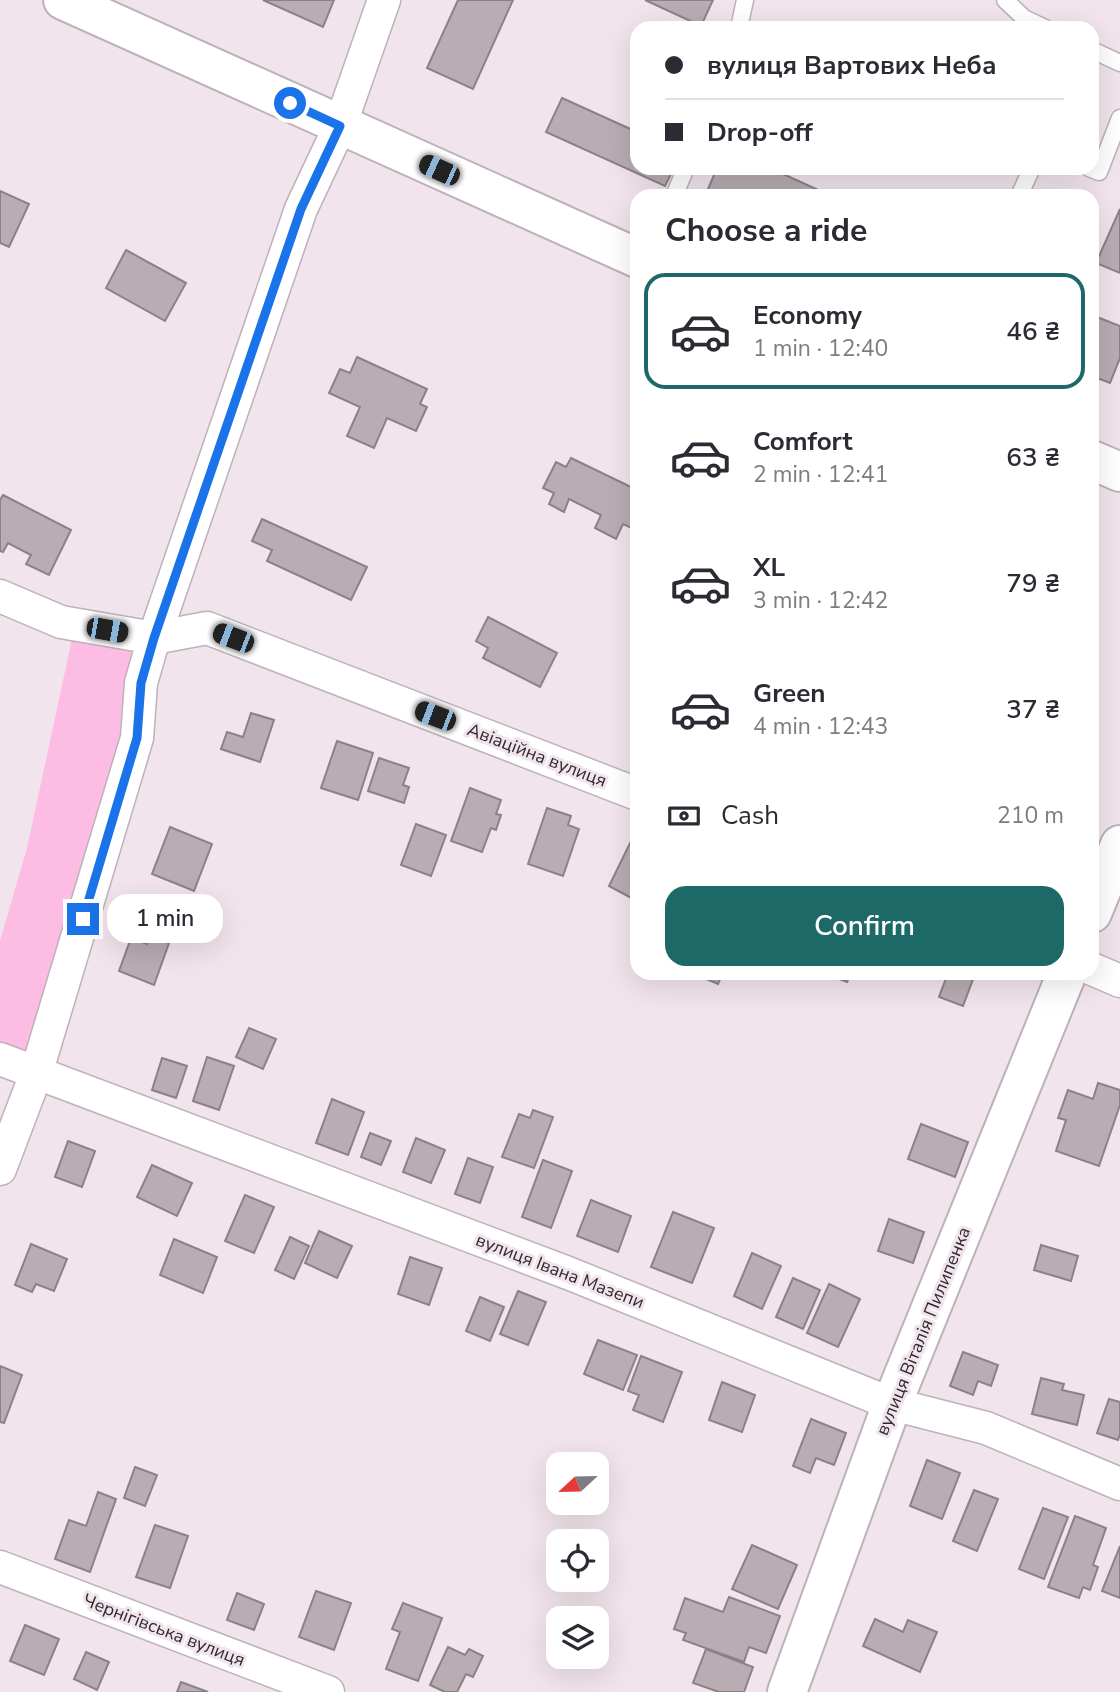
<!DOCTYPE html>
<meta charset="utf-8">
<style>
:root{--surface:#fff;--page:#f2f2f3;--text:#2b2b33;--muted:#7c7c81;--line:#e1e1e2;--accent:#1d6967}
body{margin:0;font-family:"Nunito Sans",sans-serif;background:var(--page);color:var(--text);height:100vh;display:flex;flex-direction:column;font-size:26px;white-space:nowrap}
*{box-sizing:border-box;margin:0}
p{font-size:23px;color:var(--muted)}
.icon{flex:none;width:38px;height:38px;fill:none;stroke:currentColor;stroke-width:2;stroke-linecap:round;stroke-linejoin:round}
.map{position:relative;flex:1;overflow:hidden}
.drawer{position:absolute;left:630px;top:189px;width:469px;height:791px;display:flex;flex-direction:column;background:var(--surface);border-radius:21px;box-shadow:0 7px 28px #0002}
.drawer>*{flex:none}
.top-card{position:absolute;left:630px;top:21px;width:469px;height:154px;border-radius:21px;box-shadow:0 7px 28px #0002;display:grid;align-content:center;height:154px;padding:0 35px;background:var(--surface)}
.needle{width:46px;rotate:248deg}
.buttons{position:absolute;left:546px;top:1452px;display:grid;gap:14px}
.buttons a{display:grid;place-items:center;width:63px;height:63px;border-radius:14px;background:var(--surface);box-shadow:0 7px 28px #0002;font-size:35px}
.end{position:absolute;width:32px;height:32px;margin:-16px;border:9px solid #1a73e8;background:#fff;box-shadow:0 0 0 4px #fff}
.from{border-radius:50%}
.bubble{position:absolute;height:49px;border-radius:21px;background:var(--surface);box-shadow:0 7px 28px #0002;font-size:23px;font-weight:600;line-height:49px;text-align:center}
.car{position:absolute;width:21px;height:42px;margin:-21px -10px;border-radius:9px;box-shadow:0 0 5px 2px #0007;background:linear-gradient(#222 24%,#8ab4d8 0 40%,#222 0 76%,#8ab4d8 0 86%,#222 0)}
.top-card b{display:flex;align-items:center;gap:24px;height:66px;font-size:26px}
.top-card b+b{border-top:2px solid var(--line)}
.top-card i{width:18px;height:18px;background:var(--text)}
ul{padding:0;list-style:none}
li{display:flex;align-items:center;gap:21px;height:116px;margin:0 14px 10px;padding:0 21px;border:4px solid transparent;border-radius:21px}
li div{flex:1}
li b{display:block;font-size:26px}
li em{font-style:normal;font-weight:600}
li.on{border-color:var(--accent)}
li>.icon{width:63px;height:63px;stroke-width:1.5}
h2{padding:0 35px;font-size:32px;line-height:84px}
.pay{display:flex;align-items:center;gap:18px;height:77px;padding:0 35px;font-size:26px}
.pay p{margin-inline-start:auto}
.action{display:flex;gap:14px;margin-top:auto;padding:14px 35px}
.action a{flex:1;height:80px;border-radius:21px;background:var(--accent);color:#fff;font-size:28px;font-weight:600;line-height:80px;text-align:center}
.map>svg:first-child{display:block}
.green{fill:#fcbce3}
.building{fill:#b9acb3;stroke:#8d8188;stroke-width:2}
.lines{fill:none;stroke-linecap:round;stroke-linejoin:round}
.service-casing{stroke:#beb1b9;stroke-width:19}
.minor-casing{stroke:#beb1b9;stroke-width:35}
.tertiary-casing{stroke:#beb1b9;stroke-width:42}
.service{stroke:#fff;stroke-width:16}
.minor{stroke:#fff;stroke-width:32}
.tertiary{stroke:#fff;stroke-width:38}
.route{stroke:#1a73e8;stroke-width:9}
.labels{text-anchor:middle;stroke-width:6;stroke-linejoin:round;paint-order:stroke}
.street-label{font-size:18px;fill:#2f2a2d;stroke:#f2e4ec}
</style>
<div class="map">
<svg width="1120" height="1692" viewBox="0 0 1120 1692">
<rect width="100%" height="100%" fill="#f2e4ec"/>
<path class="green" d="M72,639L105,647L139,643L127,737L30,1063L0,1050V941L27,848Z"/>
<g class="building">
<path d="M263,0H334L323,27Z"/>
<path d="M458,0H513L473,89L427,68Z"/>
<path d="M645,0H713L701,26Z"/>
<path d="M562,98L637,132V168H674L665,186L546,132Z"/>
<path d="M717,168H770L825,193L824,196H705Z"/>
<path d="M0,191L29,204L9,247L0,243Z"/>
<path d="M1120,209V273L1096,263Z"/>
<path d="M126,250L186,283L165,321L106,288Z"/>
<path d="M1092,315L1120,326V358L1110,383L1092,376Z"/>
<path d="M357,357L427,389L420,404L427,407L416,431L387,418L374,448L347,436L360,407L329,393L340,369L350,373Z"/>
<path d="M571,458L637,490V523L634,529L623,524L616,539L595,528L601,515L569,499L564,512L549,504L554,493L543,488L556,462L566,467Z"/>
<path d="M3,495L71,530L49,575L26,564L31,555L8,543L3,552L0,551V500Z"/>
<path d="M262,519L367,567L351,600L267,561L272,550L252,541Z"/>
<path d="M488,617L557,653L540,687L483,658L488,648L476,641Z"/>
<path d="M251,713L274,720L260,762L221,749L227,732L243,737Z"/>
<path d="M337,741L373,753L358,800L321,788Z"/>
<path d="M379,758L409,768L403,785L409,787L404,803L368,791Z"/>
<path d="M470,788L501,800L496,814L501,815L496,830L491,828L482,852L451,841Z"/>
<path d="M547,808L571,816L568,825L579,829L563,876L528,864Z"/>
<path d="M416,824L446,835L431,876L401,865Z"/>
<path d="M170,827L212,844L194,891L152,874Z"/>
<path d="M633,837L637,839V901L609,886Z"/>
<path d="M149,936L169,943L154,985L119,971L131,938L147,944Z"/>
<path d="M692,973H723L718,984Z"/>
<path d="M824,973H851L847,982Z"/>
<path d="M948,973L975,974L963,1006L939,997Z"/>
<path d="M249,1028L276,1039L263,1069L236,1057Z"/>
<path d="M207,1057L234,1066L219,1110L193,1101Z"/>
<path d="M162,1058L187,1066L176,1098L152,1090Z"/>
<path d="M1098,1083L1120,1090V1105L1099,1166L1056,1151L1066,1120L1058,1118L1068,1090L1093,1099Z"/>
<path d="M332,1099L364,1112L348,1155L316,1143Z"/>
<path d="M533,1110L553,1117L534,1168L502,1157L519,1114L530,1118Z"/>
<path d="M921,1124L968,1142L955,1177L908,1159Z"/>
<path d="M370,1133L391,1141L381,1165L361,1157Z"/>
<path d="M416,1138L445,1150L431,1183L403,1172Z"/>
<path d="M68,1141L95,1151L82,1187L55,1177Z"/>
<path d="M468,1158L493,1167L480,1203L455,1194Z"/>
<path d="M543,1160L572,1171L551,1228L522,1217Z"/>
<path d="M152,1165L192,1183L177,1216L137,1197Z"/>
<path d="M245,1195L274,1207L254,1253L225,1241Z"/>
<path d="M591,1200L631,1216L618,1252L577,1236Z"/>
<path d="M673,1212L714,1228L692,1283L651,1267Z"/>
<path d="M889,1219L924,1232L913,1263L878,1251Z"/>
<path d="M319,1231L352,1246L337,1278L305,1263Z"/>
<path d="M290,1237L309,1246L294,1279L275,1270Z"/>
<path d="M174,1239L217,1257L203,1293L160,1275Z"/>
<path d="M31,1244L67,1259L54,1291L36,1284L32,1292L15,1285Z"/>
<path d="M1041,1245L1078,1256L1071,1281L1034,1270Z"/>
<path d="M752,1253L781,1266L762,1309L734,1296Z"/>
<path d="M410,1257L442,1268L429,1305L398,1294Z"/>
<path d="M793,1278L820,1290L803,1329L776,1317Z"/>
<path d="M829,1284L860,1299L838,1347L807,1333Z"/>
<path d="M518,1291L546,1302L528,1345L500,1334Z"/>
<path d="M480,1297L504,1307L490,1341L466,1331Z"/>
<path d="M598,1340L637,1355L623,1390L584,1374Z"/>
<path d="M963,1352L998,1365L991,1386L978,1381L973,1395L950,1386Z"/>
<path d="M641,1356L682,1372L663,1422L633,1410L639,1395L628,1391Z"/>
<path d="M0,1366L22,1375L4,1423L0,1422Z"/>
<path d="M1041,1378L1064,1384L1062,1390L1084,1395L1077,1425L1032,1414Z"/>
<path d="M722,1382L755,1395L742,1432L709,1420Z"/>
<path d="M1109,1399L1120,1402V1434L1118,1440L1097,1433Z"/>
<path d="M811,1419L846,1433L834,1465L816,1458L810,1473L793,1466Z"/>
<path d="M927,1460L960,1473L942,1519L910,1506Z"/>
<path d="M135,1467L157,1475L145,1506L124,1498Z"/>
<path d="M974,1490L998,1499L977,1551L953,1541Z"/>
<path d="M98,1492L116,1499L90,1572L55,1559L69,1520L86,1526Z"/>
<path d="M1043,1508L1068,1517L1044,1579L1019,1569Z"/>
<path d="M1075,1516L1106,1528L1093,1565L1098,1567L1090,1590L1083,1587L1079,1598L1048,1587Z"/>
<path d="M155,1525L188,1536L170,1588L136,1577Z"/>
<path d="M752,1545L797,1565L778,1609L732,1589Z"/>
<path d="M1120,1546V1598L1102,1591Z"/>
<path d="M316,1591L351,1603L334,1650L299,1637Z"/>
<path d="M237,1593L264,1604L254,1630L227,1620Z"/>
<path d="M729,1597L780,1616L766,1653L749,1647L744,1662L683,1640L686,1633L674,1629L685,1598L723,1612Z"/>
<path d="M403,1603L442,1618L418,1681L386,1669L400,1632L392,1629Z"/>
<path d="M875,1619L903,1632L908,1620L937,1632L920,1672L863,1646Z"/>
<path d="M25,1625L59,1639L44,1675L10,1661Z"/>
<path d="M448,1647L465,1655L469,1649L483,1656L473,1677L466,1674L457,1692H445L430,1685Z"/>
<path d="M706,1649L753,1667L744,1692H719L693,1683Z"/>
<path d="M86,1652L109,1662L97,1690L74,1679Z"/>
<path d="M181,1682L208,1692H177Z"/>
</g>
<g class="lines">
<defs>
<g id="service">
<path d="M1005,0L1024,18L1045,28"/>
<path d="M739,28L745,0"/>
<path d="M1092,50L1120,63"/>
<path d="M1089,168L1099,172L1120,118"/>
<path d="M674,196L686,168"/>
<path d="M1019,196L1032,168"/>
</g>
<g id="minor">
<path d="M0,596L61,622L154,638L207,628L637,794"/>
<path d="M1092,969L1120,981"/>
<path d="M0,1059L568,1273L892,1404L986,1428L1120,1484"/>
<path d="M0,1169L36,1074L137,738L141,683L154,638L301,209L340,126L384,0"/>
<path d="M0,1567L328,1692"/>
</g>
<g id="tertiary">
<path d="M63,0L637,258"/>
<path d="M1092,460L1120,472"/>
<path d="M1092,913L1120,845"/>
<path d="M787,1692L892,1404L1067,973"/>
</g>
</defs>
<use href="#service" class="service-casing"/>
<use href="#minor" class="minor-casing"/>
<use href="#tertiary" class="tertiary-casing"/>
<use href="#service" class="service"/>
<use href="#minor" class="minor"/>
<use href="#tertiary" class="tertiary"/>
</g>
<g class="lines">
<path class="route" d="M83,919L137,738L141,683L154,638L301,209L340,126L290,103"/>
</g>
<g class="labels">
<g class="street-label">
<text transform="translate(537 755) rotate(21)" y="6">Авіаційна вулиця</text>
<text transform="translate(560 1271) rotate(21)" y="6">вулиця Івана Мазепи</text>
<text transform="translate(923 1331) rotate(-68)" y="6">вулиця Віталія Пилипенка</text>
<text transform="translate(164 1630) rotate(21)" y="6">Чернігівська вулиця</text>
</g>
</g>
</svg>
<div class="buttons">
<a><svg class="needle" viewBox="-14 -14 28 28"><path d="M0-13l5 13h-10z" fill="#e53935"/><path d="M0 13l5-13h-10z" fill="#7c7c81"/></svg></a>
<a><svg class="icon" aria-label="locate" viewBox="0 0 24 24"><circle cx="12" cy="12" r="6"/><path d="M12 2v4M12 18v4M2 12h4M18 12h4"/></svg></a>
<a><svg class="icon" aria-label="layers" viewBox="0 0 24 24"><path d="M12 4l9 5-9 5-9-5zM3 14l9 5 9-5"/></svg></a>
</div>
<i class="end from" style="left:290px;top:103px"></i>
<i class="end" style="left:83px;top:919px"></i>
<div class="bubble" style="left:107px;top:894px;width:116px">1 min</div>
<i class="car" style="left:439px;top:170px;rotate:294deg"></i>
<i class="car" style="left:107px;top:630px;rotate:100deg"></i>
<i class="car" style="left:233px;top:638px;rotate:291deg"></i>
<i class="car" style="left:435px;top:716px;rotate:291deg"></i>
<div class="top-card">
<b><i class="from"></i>вулиця Вартових Неба</b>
<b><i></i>Drop-off</b>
</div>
<section class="drawer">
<h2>Choose a ride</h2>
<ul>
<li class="on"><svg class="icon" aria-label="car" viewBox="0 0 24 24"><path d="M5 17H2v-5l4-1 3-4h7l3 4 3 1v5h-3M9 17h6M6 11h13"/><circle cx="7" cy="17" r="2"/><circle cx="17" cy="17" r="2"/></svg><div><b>Economy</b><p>1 min · 12:40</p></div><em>46 ₴</em></li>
<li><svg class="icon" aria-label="car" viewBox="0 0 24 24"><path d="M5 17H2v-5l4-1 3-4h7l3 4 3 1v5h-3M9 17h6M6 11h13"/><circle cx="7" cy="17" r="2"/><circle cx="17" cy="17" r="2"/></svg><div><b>Comfort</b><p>2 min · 12:41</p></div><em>63 ₴</em></li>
<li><svg class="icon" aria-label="car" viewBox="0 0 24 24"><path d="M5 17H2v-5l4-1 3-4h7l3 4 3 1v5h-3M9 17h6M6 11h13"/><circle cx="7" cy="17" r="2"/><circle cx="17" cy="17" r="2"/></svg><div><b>XL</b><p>3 min · 12:42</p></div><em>79 ₴</em></li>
<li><svg class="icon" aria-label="car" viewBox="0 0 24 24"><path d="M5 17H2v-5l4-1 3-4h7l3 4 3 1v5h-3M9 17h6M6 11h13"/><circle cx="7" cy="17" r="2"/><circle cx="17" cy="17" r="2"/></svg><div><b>Green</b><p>4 min · 12:43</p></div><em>37 ₴</em></li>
</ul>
<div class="pay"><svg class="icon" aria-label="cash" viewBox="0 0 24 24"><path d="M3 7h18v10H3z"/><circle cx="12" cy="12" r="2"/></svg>Cash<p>210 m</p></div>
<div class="action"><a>Confirm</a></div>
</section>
</div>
